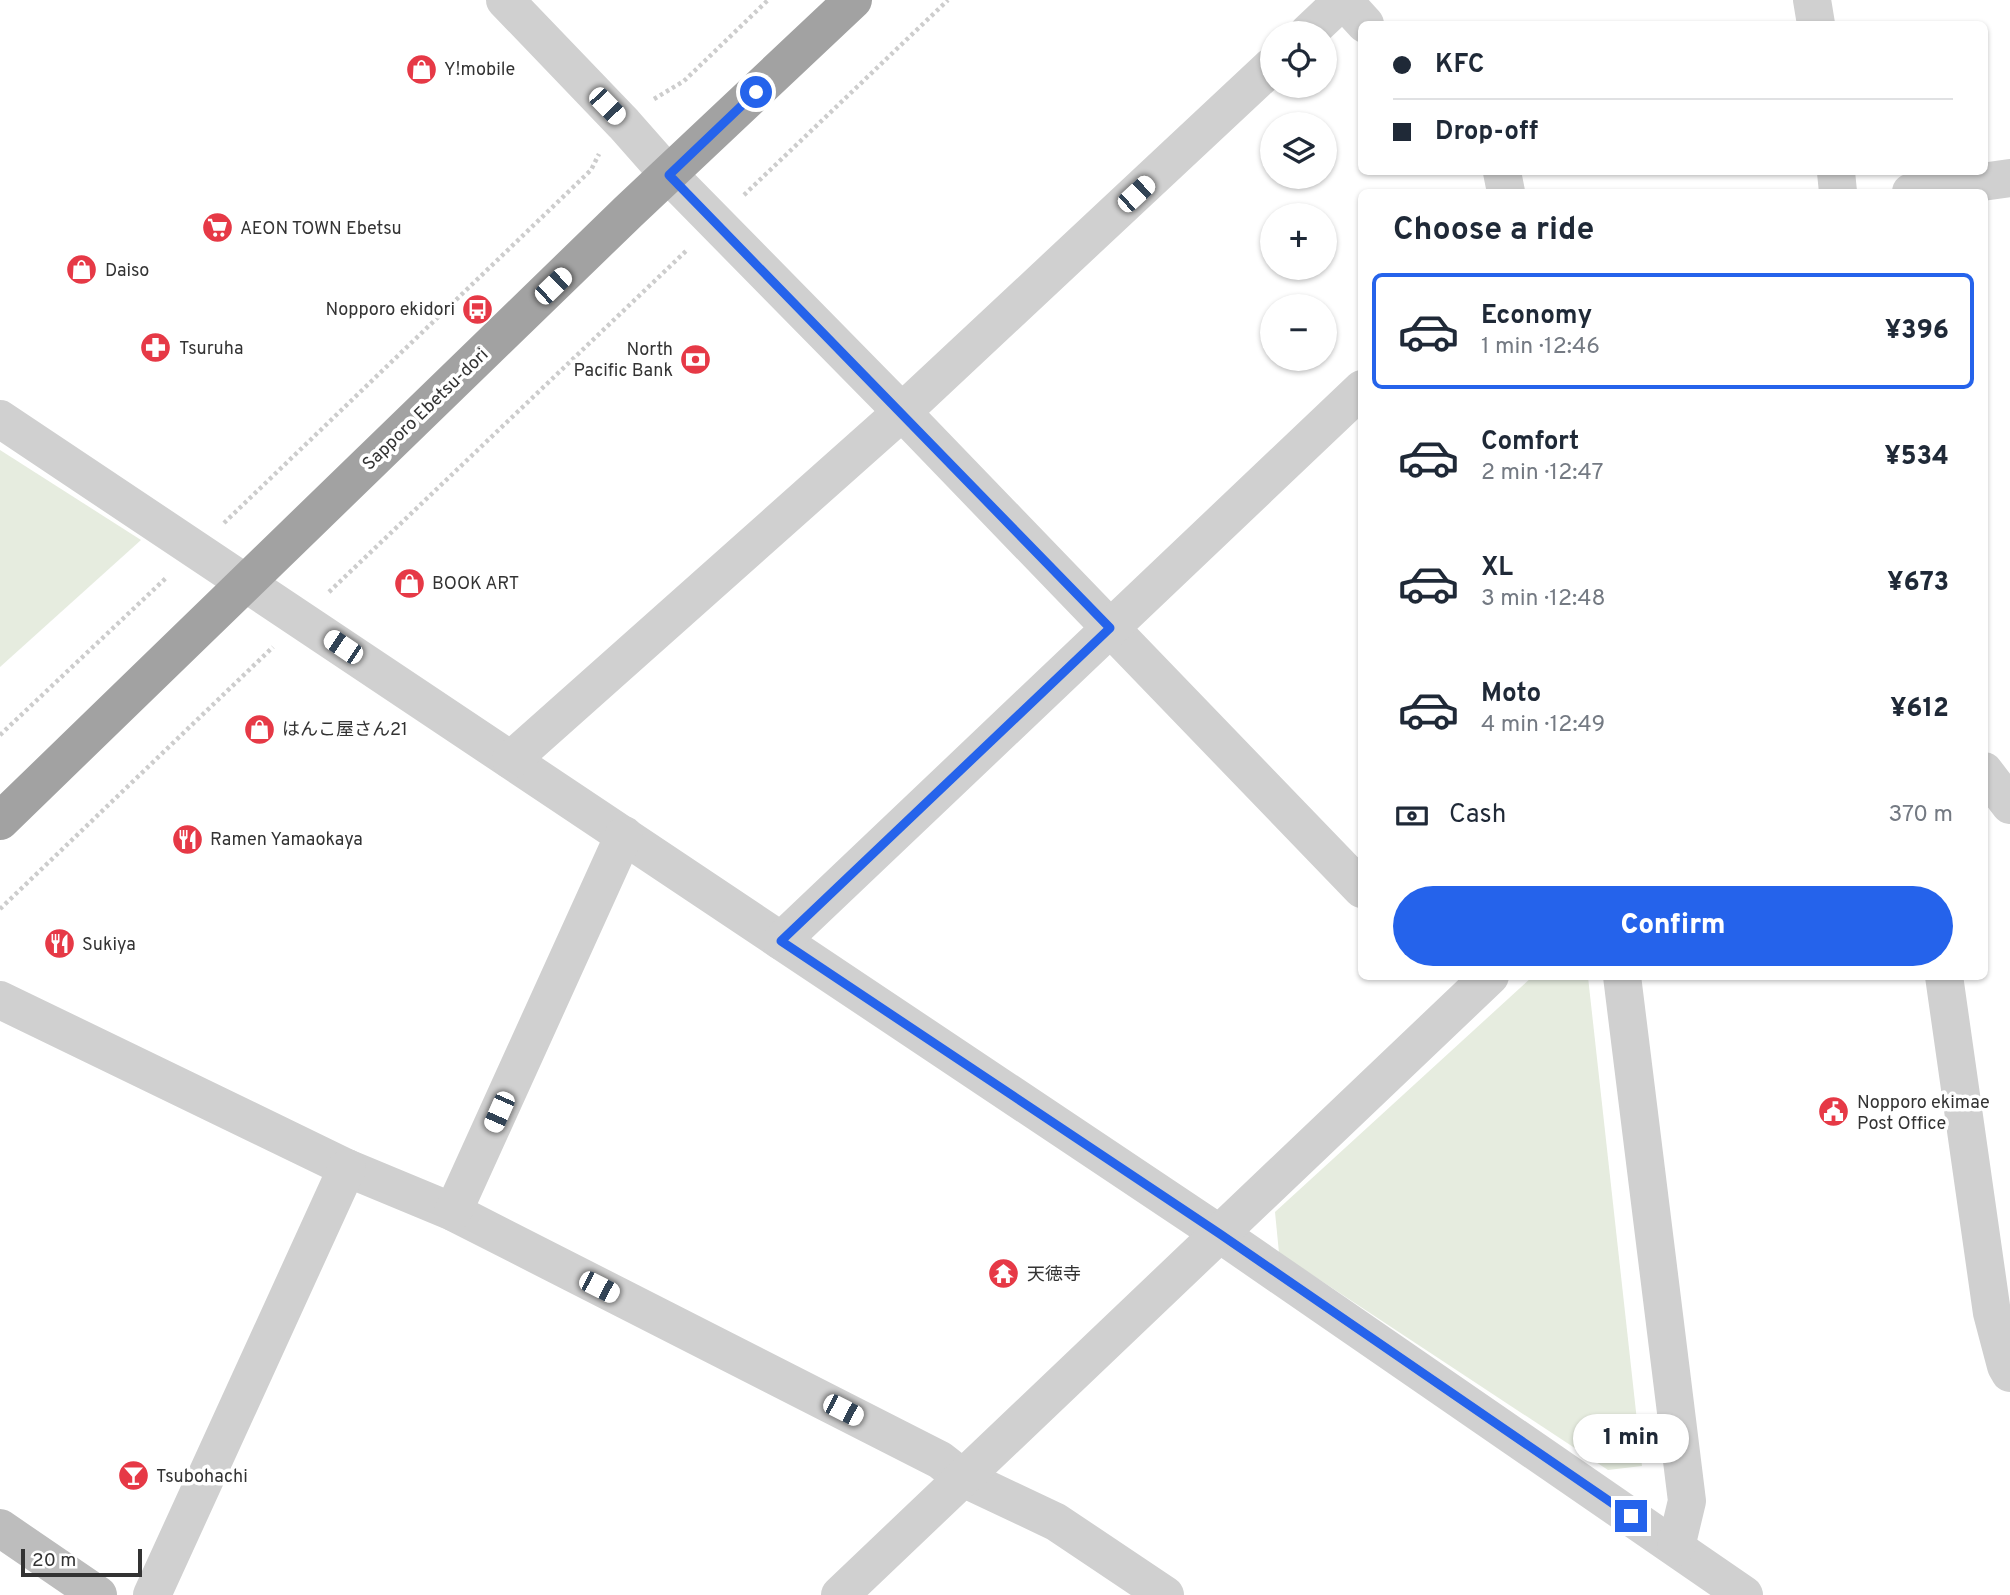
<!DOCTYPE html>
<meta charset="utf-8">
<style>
:root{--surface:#fff;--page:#f6f6f7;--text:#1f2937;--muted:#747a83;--line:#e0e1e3;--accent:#2563eb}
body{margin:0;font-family:Overpass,"Noto Sans JP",sans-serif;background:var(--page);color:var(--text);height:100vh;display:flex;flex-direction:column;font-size:26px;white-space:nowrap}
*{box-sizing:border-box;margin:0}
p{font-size:23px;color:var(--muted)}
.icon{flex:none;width:38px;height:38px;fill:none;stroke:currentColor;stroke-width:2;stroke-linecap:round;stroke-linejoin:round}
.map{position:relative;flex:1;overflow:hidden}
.details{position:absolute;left:1358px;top:189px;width:630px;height:791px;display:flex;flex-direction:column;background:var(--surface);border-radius:10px;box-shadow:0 2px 5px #0004}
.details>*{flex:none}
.banner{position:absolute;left:1358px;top:21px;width:630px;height:154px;border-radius:10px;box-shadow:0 2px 5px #0004;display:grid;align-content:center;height:154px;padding:0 35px;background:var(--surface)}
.tools{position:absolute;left:1260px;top:21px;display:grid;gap:14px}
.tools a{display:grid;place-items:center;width:77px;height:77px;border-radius:50%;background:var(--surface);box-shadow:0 2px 5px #0004;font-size:35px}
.scale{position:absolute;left:21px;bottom:18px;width:121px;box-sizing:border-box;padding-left:7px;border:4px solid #333;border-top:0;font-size:19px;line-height:24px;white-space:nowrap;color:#333;-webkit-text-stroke:5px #fff;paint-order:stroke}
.end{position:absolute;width:32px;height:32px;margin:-16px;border:9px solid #2563eb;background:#fff;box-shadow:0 0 0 4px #fff}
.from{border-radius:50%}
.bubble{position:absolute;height:49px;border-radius:24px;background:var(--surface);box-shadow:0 2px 5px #0004;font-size:23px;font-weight:800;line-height:49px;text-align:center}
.car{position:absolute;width:21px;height:42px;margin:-21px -10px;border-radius:9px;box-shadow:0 0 5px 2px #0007;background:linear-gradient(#fff 24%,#345 0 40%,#fff 0 76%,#345 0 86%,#fff 0)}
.banner b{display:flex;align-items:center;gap:24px;height:66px;font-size:26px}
.banner b+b{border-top:2px solid var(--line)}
.banner i{width:18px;height:18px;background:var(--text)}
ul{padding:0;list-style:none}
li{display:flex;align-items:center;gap:21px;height:116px;margin:0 14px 10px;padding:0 21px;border:4px solid transparent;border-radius:10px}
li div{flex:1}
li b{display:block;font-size:26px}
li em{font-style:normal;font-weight:800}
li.current{border-color:var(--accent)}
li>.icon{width:63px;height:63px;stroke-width:1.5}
h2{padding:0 35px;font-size:32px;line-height:84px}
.pay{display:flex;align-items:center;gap:18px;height:77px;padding:0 35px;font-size:26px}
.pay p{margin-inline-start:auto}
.cta{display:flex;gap:14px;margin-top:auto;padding:14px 35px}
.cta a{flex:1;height:80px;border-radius:42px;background:var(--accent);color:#fff;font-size:28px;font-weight:800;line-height:80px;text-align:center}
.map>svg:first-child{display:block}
.green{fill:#e6ecdf}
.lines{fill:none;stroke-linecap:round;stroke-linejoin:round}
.path{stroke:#cdcdcd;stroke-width:4.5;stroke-dasharray:3.5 3.5;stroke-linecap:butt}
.minor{stroke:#d0d0d0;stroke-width:38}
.tertiary{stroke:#d0d0d0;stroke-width:38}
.secondary{stroke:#bdbdbd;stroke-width:38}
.trunk{stroke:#a2a2a2;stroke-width:38}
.route{stroke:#2563eb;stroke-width:9}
.labels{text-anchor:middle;stroke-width:7;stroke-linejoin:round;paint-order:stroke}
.poi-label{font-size:18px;fill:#333;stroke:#fff;text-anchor:start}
.street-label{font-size:18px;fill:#333;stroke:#fff}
</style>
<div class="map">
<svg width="2010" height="1595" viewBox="0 0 2010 1595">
<rect width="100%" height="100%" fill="#fff"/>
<g class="green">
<path d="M0,450L141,540L0,667Z"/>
<path d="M1532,977H1588L1642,1466L1608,1470L1279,1253L1275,1212Z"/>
</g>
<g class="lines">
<g class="path">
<path d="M654,99L684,81L768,0"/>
<path d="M744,195L948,0"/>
<path d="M224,523L591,170L599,154"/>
<path d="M329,592L687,250"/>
<path d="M0,735L167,577"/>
<path d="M0,909L273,647"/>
</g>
<g class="minor">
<path d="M505,0L624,124L669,175L902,412L1362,889"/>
<path d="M1343,0L1365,24"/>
<path d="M1308,33L1343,0"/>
<path d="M1502,172L1506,192"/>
<path d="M1911,192L2010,178"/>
<path d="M0,419L1220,1234L1744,1595"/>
<path d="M511,760L902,412L1272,66"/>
<path d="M781,941L1362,389"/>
<path d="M1622,976L1687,1501L1676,1547"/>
<path d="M0,1000L347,1168L453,1212L940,1460L963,1478L1056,1522L1165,1595"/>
<path d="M453,1212L624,835"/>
<path d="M152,1595L347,1168"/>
<path d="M840,1595L1490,976"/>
</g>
<g class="tertiary">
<path d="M1812,0L1816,24"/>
<path d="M1836,172L1838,192"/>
<path d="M1984,771L2010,805"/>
<path d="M1944,976L1992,1313L2006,1366L2010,1373"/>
</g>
<path class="secondary" d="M0,1528L98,1595"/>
<path class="trunk" d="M0,821L629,211L853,0"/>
</g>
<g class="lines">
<path class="route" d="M756,92L669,175L1110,628L781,941L1220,1234L1631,1516"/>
</g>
<defs>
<symbol id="shop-disc" viewBox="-11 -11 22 22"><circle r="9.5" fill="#e63946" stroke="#fff"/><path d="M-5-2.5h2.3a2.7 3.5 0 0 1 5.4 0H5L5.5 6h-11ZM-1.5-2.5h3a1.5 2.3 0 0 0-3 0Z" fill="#fff"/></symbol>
<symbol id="supermarket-disc" viewBox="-11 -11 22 22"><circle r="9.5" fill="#e63946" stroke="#fff"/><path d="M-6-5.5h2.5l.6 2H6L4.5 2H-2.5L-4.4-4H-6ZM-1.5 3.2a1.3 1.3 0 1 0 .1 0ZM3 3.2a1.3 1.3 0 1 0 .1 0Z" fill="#fff"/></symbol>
<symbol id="bus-disc" viewBox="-11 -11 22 22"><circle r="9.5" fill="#e63946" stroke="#fff"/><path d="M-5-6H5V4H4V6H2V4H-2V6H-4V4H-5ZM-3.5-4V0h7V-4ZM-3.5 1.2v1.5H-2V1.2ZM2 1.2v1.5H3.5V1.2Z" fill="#fff"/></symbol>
<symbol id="pharmacy-disc" viewBox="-11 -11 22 22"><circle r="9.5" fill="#e63946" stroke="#fff"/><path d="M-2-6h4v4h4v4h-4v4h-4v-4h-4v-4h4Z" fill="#fff"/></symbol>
<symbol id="bank-disc" viewBox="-11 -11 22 22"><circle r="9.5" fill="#e63946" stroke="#fff"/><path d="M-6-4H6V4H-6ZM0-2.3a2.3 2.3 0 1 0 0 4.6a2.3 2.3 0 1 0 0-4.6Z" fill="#fff"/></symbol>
<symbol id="restaurant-disc" viewBox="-11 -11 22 22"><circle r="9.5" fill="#e63946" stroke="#fff"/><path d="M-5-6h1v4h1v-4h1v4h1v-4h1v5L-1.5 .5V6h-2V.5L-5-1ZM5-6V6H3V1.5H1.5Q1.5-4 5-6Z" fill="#fff"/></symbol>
<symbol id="civic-disc" viewBox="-11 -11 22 22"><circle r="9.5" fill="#e63946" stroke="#fff"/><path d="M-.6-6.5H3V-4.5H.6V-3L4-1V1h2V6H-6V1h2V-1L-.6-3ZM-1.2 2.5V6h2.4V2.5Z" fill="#fff"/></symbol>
<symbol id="temple-disc" viewBox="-11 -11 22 22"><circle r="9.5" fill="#e63946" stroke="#fff"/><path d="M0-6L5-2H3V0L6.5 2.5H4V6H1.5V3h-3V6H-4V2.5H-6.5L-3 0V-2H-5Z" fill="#fff"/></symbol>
<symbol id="bar-disc" viewBox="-11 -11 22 22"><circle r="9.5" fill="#e63946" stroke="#fff"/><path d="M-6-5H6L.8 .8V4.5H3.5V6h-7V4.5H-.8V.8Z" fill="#fff"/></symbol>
</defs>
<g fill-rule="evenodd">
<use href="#shop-disc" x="404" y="52" width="35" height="35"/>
<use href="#supermarket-disc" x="200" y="210" width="35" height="35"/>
<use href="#shop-disc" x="64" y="252" width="35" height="35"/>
<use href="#bus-disc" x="460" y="292" width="35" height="35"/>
<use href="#pharmacy-disc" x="138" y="330" width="35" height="35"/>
<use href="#bank-disc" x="678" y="342" width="35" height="35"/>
<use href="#shop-disc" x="392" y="566" width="35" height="35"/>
<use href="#shop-disc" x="242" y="712" width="35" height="35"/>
<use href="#restaurant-disc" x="170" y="822" width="35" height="35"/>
<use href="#restaurant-disc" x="42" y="926" width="35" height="35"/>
<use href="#civic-disc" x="1816" y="1094" width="35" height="35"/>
<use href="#temple-disc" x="986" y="1256" width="35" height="35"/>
<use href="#bar-disc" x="116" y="1458" width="35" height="35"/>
</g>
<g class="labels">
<g class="poi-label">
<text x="444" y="75">Y!mobile</text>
<text x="240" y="234">AEON TOWN Ebetsu</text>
<text x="105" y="276">Daiso</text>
<text x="455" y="315" text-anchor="end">Nopporo ekidori</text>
<text x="179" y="354">Tsuruha</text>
<text x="673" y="355" text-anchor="end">North<tspan x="673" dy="21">Pacific Bank</tspan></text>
<text x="432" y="589">BOOK ART</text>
<text x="282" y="735">はんこ屋さん21</text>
<text x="210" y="845">Ramen Yamaokaya</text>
<text x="82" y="950">Sukiya</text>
<text x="1857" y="1108">Nopporo ekimae<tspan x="1857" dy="21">Post Office</tspan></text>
<text x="1027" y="1280">天徳寺</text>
<text x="156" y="1482">Tsubohachi</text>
</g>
<g class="street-label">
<text transform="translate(425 409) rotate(-44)" y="6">Sapporo Ebetsu-dori</text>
</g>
</g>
</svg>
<div class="tools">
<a><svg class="icon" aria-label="locate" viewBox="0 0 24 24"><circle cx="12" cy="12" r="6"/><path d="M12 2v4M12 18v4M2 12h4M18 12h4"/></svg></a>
<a><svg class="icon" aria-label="layers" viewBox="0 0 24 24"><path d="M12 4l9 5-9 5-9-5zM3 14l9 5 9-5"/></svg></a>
<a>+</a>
<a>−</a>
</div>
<div class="scale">20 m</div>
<i class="end from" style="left:756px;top:92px"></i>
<i class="end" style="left:1631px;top:1516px"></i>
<div class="bubble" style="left:1573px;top:1414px;width:116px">1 min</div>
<i class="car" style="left:607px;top:106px;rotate:136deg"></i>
<i class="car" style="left:1136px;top:194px;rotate:47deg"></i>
<i class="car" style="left:553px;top:286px;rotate:46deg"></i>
<i class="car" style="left:343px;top:647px;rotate:304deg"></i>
<i class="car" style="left:499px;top:1112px;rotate:204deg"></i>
<i class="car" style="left:599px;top:1287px;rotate:117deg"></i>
<i class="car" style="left:843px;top:1410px;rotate:117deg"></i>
<div class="banner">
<b><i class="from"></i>KFC</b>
<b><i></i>Drop-off</b>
</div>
<section class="details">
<h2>Choose a ride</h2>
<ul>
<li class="current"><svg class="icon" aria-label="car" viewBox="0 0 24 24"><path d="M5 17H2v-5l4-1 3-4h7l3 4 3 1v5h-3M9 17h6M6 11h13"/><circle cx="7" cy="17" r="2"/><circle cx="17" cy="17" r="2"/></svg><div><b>Economy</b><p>1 min · 12:46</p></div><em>¥396</em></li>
<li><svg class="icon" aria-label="car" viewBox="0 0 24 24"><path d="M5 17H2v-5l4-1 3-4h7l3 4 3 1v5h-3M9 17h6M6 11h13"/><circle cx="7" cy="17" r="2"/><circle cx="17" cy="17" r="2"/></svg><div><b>Comfort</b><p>2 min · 12:47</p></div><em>¥534</em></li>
<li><svg class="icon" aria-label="car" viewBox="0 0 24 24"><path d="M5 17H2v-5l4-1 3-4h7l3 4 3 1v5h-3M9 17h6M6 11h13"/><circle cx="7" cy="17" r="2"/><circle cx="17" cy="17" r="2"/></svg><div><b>XL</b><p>3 min · 12:48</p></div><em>¥673</em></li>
<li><svg class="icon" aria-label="car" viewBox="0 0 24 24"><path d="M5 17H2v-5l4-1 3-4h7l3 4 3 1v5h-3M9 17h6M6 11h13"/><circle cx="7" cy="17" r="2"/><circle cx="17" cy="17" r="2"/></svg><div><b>Moto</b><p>4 min · 12:49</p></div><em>¥612</em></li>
</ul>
<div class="pay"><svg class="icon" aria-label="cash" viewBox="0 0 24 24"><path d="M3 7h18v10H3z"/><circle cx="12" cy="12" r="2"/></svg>Cash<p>370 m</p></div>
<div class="cta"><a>Confirm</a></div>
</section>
</div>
